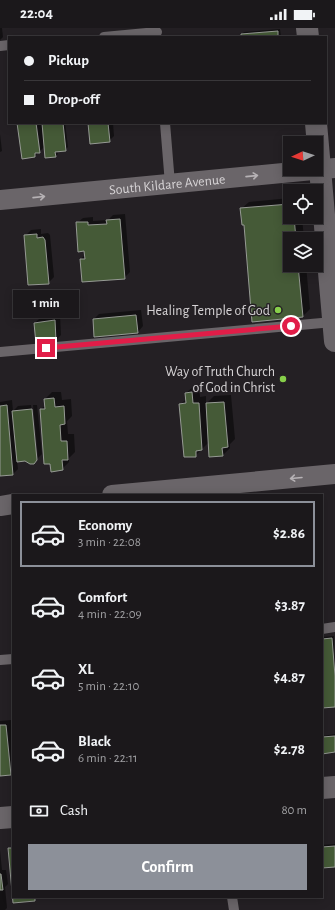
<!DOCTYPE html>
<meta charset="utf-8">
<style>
:root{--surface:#1b181b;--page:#242124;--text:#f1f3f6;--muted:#a0a0a3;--line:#39373a;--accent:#8c9099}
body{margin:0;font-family:"Alegreya Sans",sans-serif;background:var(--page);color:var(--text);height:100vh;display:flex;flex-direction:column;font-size:15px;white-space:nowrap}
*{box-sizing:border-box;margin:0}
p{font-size:13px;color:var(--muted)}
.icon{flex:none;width:22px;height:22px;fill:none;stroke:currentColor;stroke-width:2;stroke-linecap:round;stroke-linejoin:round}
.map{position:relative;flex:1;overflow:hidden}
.drawer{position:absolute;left:12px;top:466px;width:311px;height:404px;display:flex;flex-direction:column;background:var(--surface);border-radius:0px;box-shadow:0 2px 10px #0003,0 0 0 1px var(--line)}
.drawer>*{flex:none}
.hud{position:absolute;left:8px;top:8px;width:319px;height:88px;border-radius:0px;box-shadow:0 2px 10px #0003,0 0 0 1px var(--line);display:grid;align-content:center;height:88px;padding:0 16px;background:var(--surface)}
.needle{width:26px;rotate:266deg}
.fabs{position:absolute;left:283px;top:108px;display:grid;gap:8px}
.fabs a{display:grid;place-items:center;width:40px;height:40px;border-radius:0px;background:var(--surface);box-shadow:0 2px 10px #0003,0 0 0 1px var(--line);font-size:20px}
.end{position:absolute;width:18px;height:18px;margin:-9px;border:5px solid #e11d48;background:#fff;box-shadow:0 0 0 2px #fff}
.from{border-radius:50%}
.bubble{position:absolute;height:28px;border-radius:0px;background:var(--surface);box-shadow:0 2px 10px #0003,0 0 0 1px var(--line);font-size:13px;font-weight:600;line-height:28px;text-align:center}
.hud b{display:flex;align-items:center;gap:14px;height:38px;font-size:15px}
.hud b+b{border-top:1px solid var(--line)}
.hud i{width:10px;height:10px;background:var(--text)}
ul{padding:7px 0 0;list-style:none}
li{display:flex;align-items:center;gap:12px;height:66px;margin:0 8px 6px;padding:0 8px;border:2px solid transparent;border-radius:0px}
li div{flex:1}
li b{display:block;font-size:15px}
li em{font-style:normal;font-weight:600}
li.selected{border-color:var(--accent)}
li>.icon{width:36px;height:36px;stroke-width:1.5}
.pay{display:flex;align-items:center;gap:10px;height:44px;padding:0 16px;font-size:15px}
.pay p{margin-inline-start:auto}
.button{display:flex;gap:8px;margin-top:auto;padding:8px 16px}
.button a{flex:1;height:46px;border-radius:0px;background:var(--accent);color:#fff;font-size:16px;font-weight:600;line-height:46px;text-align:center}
.status{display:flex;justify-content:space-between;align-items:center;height:28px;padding:0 20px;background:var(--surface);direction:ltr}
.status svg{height:11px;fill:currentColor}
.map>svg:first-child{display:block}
.shadow{fill:#0007}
.building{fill:#455a37;stroke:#969a94}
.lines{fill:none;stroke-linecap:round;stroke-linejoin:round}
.service{stroke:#6a6569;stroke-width:10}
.minor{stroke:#6a6569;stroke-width:20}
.tertiary{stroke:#6a6569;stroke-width:22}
.oneway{stroke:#b6b2b5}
.route{stroke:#e11d48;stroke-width:5}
.poi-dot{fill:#87cf4a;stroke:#242024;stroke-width:1.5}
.labels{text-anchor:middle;stroke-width:3;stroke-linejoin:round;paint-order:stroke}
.street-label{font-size:14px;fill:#d6d3d5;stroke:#242024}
.poi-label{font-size:14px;fill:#d6d3d5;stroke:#242024;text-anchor:end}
</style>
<div class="status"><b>22:04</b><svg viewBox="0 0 49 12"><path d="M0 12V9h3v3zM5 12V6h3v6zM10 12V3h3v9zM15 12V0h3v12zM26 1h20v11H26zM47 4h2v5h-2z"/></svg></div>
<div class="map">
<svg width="335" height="882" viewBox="0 0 335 882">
<rect width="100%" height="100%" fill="#242024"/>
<g class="shadow">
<path d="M0,0H2L3,9L0,12Z"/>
<path d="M280,1L281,9H242V6L244,4Z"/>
<path d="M18,95H35L38,123L40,121L37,95H65L68,119L65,122L57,123L58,126L55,128L45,118L35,128Z"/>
<path d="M89,95H113L114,108L109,113Z"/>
<path d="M0,106L2,123L0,124Z"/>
<path d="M290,170V189H302L304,211H290V237H306L310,281L303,288L245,196L241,181L249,174Z"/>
<path d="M125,186L130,244L124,250L81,231L85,227L77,195L83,190L93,189V193L108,192L113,187Z"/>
<path d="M41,201V206L48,205L50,207L54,249L48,255L25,208L31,202Z"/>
<path d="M141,282L143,298L138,304L95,308L94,291L99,286Z"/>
<path d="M60,287L61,307L56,312L35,295L40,290Z"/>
<path d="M199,357L200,369L206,368V376L214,368L231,367L235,411L230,416V420L223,427L210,428L209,414L195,428L180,377L187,370L186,365L194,358Z"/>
<path d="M52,364H61L62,372L71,371L72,388L67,393L68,406H74L75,424L69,430V434L62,441L41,381L46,377L45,371Z"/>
<path d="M12,372L13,383L18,378L31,377L37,431L33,435L25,432L17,433L18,441L13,446L0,447V374Z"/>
<path d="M33,377H37L42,426L38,430Z"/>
<path d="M334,608L335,678L322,679V609Z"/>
<path d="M11,692L13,713V744L11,746L0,747V693Z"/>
<path d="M335,706V723L322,725V708Z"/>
<path d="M335,816V838L322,839V817Z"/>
<path d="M0,822L2,842H6L8,856L5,859L7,880L5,882H0Z"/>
</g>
<g class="building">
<path d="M278,3V9H241V6Z"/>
<path d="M17,95H36L40,125H35V129L22,131Z"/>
<path d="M42,95H63L66,123L55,124L56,129L45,130Z"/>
<path d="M88,95H108L110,114L90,116Z"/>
<path d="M290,176V189H294L296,211H290V237H298L303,289L252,294L244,197H242L240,180Z"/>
<path d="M120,191L125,251L82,254L80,231H85L84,223L78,224L76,194H88V197L107,196L106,192Z"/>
<path d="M37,206V210L43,209L45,212L49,256L28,257L24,207Z"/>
<path d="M136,287L138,305L94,309L93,291Z"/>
<path d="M55,292L56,313L36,316L34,295Z"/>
<path d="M192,364L193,375H199L202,422L196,423V429H184L179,376L186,375L185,365Z"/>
<path d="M54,370L55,379L64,378L65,396L60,397L61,413H67L68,432H62L63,442L51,444L50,436H44L40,381H45L44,371Z"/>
<path d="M224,374L228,419L222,420L223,428L209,429L206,375Z"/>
<path d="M7,377L13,447L0,448V378Z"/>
<path d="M32,381L37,432L34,436H30L25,433L17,434L12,383Z"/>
<path d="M332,610L335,648V679L322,680V611Z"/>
<path d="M0,697H6L11,747L0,748Z"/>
<path d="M335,708V724L322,726V709Z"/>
<path d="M335,818V839L322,840V819Z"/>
<path d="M8,820H13V869H35V873L13,875Z"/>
<path d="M0,846H1L3,862H0Z"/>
</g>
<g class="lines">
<g class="service">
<path d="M104,9L157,4"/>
<path d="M0,18L9,17"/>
<path d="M165,95L170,156"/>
<path d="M0,324L333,294"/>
<path d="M322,601L335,599"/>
<path d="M0,632L13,631"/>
<path d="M232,869L234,882"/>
</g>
<g class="minor">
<path id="s1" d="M0,172L335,140"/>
<path d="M112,467L335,446"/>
<path d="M0,478L13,476"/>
</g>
<g class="tertiary">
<path d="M307,0L308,9"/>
<path d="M316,95L335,313"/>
<path d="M322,760L335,759"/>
<path d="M0,790L13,789"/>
</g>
</g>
<defs><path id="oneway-shaft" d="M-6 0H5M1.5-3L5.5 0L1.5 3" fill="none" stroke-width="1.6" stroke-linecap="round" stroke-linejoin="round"/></defs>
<g class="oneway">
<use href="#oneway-shaft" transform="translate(252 148) rotate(-6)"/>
<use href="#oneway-shaft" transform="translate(39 169) rotate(-6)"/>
<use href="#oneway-shaft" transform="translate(296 450) rotate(175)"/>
</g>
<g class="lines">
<path class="route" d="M46,320L291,298"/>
</g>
<g class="poi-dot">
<circle cx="278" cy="282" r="4"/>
<circle cx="283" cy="351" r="4"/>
</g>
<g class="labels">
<g class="street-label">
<text dy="5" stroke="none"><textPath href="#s1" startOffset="168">South Kildare Avenue</textPath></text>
</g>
<g class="poi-label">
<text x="270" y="287">Healing Temple of God</text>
<text x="275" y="348">Way of Truth Church<tspan x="275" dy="16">of God in Christ</tspan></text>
</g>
</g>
</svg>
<div class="fabs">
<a><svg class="needle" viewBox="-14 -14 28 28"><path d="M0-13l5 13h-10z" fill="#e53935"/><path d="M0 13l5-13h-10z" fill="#a0a0a3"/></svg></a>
<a><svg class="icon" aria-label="locate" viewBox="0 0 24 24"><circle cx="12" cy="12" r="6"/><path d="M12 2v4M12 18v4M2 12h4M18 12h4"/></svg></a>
<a><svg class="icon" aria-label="layers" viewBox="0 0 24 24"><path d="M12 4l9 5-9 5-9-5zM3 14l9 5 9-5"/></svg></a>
</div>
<i class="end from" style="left:291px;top:298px"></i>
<i class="end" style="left:46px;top:320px"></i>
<div class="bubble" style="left:13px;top:262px;width:66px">1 min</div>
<div class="hud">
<b><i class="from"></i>Pickup</b>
<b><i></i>Drop-off</b>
</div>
<section class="drawer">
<ul>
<li class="selected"><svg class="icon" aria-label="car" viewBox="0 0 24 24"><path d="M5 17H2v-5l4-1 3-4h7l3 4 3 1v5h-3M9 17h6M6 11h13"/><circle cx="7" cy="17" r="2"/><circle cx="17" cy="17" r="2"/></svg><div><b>Economy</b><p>3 min · 22:08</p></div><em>$2.86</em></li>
<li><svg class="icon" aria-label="car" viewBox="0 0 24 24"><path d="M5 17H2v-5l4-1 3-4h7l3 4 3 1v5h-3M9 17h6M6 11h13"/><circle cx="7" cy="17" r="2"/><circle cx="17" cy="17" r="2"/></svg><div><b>Comfort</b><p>4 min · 22:09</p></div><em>$3.87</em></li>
<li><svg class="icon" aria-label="car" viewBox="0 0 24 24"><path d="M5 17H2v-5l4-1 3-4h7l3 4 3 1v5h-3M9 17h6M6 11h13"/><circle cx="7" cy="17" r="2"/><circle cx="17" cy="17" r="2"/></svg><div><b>XL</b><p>5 min · 22:10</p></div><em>$4.87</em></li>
<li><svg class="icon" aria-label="car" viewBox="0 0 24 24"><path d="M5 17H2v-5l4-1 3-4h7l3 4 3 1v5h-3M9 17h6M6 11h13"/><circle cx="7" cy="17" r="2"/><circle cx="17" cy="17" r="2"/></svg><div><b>Black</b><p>6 min · 22:11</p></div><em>$2.78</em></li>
</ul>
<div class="pay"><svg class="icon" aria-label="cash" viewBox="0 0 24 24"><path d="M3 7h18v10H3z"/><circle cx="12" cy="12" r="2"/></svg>Cash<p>80 m</p></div>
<div class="button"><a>Confirm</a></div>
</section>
</div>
